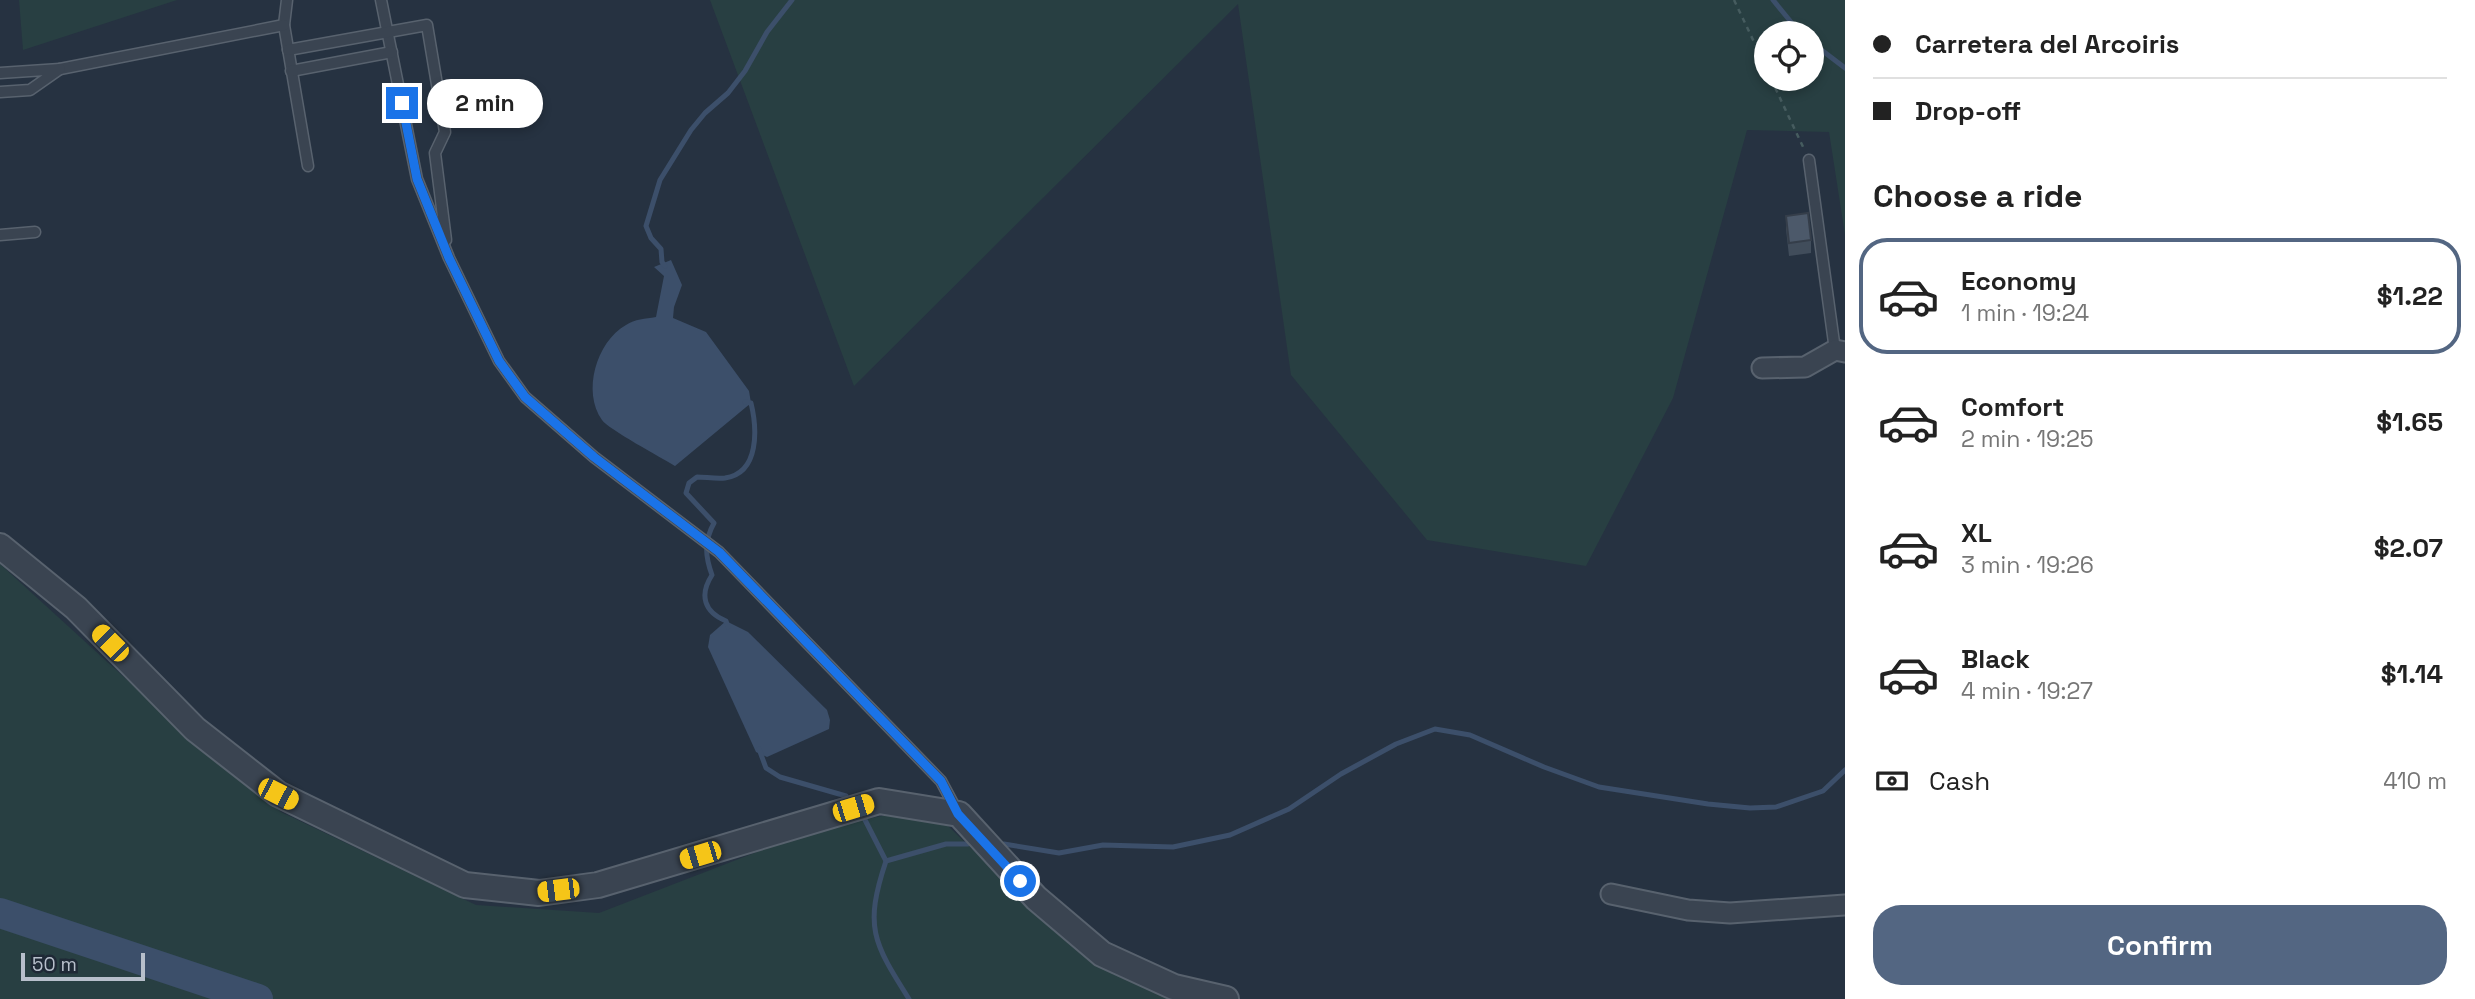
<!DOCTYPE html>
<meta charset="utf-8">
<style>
:root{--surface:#fff;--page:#f2f2f2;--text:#222;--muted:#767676;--line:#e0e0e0;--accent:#536682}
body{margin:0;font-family:"Space Grotesk",sans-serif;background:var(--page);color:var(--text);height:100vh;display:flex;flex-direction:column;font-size:26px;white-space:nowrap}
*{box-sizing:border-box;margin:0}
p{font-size:23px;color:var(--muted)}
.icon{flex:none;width:38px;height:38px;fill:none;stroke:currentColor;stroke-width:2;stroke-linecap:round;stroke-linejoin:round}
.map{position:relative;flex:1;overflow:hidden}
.details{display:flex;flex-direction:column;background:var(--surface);width:630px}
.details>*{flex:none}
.banner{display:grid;align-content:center;height:154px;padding:0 28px;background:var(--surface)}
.controls{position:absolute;left:1754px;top:21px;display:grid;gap:14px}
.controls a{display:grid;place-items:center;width:70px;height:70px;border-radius:50%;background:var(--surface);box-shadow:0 4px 10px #0003;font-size:35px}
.scale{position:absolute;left:21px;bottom:18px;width:124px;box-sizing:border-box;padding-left:7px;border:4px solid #b7bfcb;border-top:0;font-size:19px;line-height:24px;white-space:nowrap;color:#b7bfcb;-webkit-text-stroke:5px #1f2936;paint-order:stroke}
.end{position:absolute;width:32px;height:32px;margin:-16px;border:9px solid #1a73e8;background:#fff;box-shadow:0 0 0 4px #fff}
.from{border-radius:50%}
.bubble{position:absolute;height:49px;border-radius:24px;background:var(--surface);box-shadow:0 4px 10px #0003;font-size:23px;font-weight:700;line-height:49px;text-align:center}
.car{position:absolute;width:21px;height:42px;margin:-21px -10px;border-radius:9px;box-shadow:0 0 5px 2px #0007;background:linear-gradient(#f5c518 24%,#345 0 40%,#f5c518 0 76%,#345 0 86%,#f5c518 0)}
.banner b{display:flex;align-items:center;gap:24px;height:66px;font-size:26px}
.banner b+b{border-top:2px solid var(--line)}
.banner i{width:18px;height:18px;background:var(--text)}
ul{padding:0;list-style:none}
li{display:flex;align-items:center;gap:21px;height:116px;margin:0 14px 10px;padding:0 14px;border:4px solid transparent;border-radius:28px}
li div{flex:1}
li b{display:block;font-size:26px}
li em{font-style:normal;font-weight:700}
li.selected{border-color:var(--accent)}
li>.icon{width:63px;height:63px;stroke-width:1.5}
h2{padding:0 28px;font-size:32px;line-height:84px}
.pay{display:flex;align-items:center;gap:18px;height:77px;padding:0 28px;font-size:26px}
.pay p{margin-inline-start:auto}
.primary-button{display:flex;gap:14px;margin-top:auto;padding:14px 28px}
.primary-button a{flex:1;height:80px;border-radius:28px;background:var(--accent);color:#fff;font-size:28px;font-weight:700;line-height:80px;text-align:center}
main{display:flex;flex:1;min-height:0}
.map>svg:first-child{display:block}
.green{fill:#283f42;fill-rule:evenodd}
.water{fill:#3c4f6a}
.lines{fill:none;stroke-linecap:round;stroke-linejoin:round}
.stream{stroke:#3c4f6a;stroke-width:5}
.river{stroke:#3c4f6a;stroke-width:30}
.service-casing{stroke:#58626e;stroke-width:13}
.minor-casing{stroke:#58626e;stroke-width:23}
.tertiary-casing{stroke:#58626e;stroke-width:28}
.path{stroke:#465c5f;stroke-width:2.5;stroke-dasharray:5 5;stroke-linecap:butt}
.service{stroke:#3a4451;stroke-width:10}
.minor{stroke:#3a4451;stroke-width:19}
.tertiary{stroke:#3a4451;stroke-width:24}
.wall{fill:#414d5b}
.building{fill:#4c596a;stroke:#353e4a;stroke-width:2}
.route{stroke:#1a73e8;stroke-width:9}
</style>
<main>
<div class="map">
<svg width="1845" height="999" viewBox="0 0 1845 999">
<rect width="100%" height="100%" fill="#263241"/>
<g class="green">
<path d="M19,0H177L23,50Z"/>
<path d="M710,0H1845V235L1829,132L1747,130L1673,398L1586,566L1427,540L1291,375L1238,4L854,386ZM1766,33H1811V79H1766Z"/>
<path d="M0,564L126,679L281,812L476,905L599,913L822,827L893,814L948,826L1083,955L1177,999H0Z"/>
</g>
<g class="water">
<path d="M671,260L682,285L674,307L673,318L706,332L749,391L751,403L675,466C662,458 608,429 602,420C582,392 596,342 626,325C635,319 645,319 656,317L664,276L654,267Z"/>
<path d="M726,621L748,632L827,710L830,720L829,729L767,757L756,752L708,647L710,635Z"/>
</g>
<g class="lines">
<g class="stream">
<path d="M1773,0L1800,33"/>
<path d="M1811,42L1845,68"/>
<path d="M665,266L662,262L661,249L651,238L646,226L660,180L691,130L705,113L728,93L745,71L767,32L792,0"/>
<path d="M728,627L726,621C704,612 699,595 712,575C705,556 704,541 714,523L686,493L689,483L697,477C705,477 716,479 725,478C760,473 757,428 751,403L745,402"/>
<path d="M759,749L766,768L780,777L846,796"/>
<path d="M862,814L886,861"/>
<path d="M1004,844L1059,853L1103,845L1173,847L1230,835L1289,809L1341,774L1396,744L1435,729L1470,735L1544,767L1599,787L1708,804L1750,808L1776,807L1823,791L1845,770"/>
<path d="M909,999C873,942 864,927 886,861L946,844H968"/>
</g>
<path class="river" d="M0,913L258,999"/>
<defs>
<g id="service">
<path d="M287,0L284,25L308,166"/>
<path d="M381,0L417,179L449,258L499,361L525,397L594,457L719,552L941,781L957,811"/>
<path d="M288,50L427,25L445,132L435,153L446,240"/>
<path d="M60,69L284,25"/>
<path d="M291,71L392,52"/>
<path d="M0,73L60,69L30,90L0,92"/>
<path d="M1809,160L1835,350"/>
<path d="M0,235L35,232"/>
</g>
<g id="minor">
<path d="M1762,368L1805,367L1835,350L1845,352"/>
<path d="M1611,894L1688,910L1730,913L1845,905"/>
</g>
<path id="tertiary" d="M0,546L76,608L195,729L278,794L465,885L539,893L598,885L879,801L959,814L1036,898L1102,954L1174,987L1226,999"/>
</defs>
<use href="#service" class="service-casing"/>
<use href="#minor" class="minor-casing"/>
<use href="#tertiary" class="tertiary-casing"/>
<g class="path">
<path d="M1734,0L1766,67"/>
<path d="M1771,79L1804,149"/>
</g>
<use href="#service" class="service"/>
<use href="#minor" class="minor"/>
<use href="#tertiary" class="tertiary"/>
</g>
<path class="wall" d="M1786,216L1811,240V253L1789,256L1786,229Z"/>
<path class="building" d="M1808,213L1811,240L1789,243L1786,216Z"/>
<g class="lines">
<path class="route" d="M402,103L417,179L449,258L499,361L525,397L594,457L719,552L941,781L958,814L1020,881"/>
</g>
</svg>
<div class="controls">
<a><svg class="icon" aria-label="locate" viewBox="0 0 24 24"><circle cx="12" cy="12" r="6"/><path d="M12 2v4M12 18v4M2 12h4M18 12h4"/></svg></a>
</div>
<div class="scale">50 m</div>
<i class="end from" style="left:1020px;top:881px"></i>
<i class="end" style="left:402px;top:103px"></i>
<div class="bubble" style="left:427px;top:79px;width:116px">2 min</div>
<i class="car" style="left:110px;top:643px;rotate:315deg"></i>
<i class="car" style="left:278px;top:794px;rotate:117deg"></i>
<i class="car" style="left:853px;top:808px;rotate:73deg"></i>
<i class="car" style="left:700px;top:855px;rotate:253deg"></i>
<i class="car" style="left:558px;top:890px;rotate:263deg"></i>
</div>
<section class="details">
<div class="banner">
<b><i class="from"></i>Carretera del Arcoiris</b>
<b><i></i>Drop-off</b>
</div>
<h2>Choose a ride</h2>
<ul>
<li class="selected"><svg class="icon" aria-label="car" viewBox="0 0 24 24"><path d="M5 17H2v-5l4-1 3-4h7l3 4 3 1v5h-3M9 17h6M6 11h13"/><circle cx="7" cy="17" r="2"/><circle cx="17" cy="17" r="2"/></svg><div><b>Economy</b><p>1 min · 19:24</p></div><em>$1.22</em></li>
<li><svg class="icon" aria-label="car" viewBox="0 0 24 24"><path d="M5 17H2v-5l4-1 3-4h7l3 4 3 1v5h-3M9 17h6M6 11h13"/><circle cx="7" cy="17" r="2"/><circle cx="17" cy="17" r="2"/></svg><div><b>Comfort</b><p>2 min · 19:25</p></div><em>$1.65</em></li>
<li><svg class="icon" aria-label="car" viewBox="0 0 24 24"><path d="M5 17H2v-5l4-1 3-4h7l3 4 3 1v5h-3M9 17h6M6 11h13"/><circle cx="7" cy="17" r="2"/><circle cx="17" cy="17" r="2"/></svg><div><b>XL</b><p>3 min · 19:26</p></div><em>$2.07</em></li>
<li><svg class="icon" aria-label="car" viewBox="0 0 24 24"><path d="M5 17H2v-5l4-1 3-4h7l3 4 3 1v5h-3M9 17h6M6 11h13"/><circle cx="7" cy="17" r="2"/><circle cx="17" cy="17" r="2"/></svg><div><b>Black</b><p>4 min · 19:27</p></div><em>$1.14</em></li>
</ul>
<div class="pay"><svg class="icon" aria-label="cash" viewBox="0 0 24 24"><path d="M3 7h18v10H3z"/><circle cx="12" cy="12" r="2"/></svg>Cash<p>410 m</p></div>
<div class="primary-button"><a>Confirm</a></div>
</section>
</main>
